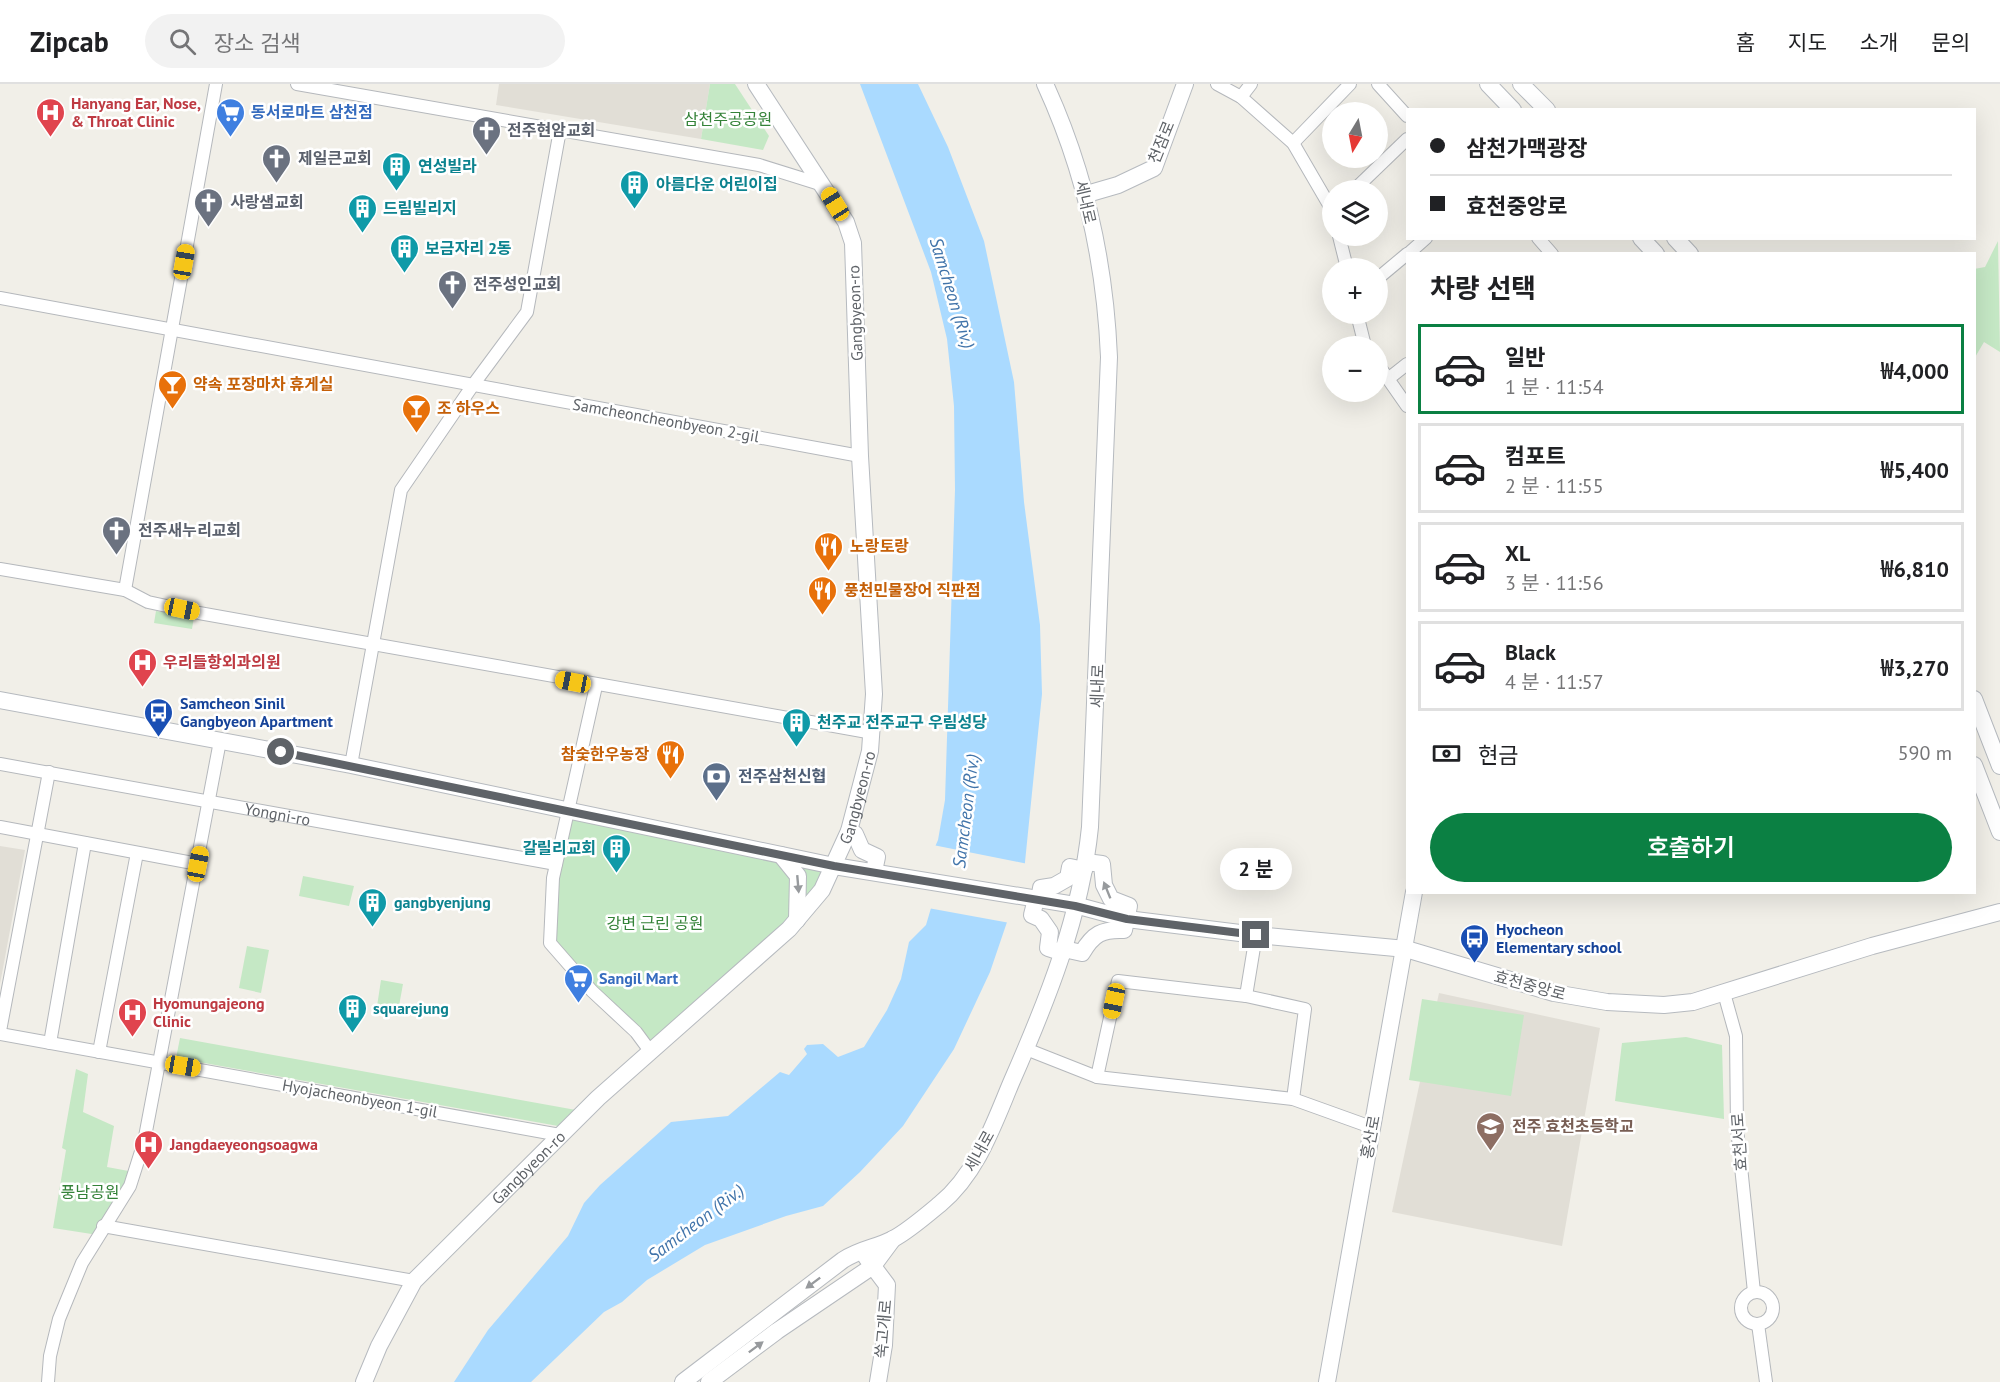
<!DOCTYPE html>
<html lang="ko">
<meta charset="utf-8">
<style>
:root{--surface:#fff;--page:#f2f2f2;--text:#202124;--muted:#757577;--line:#e0e0e0;--accent:#0b8043}
body{margin:0;font-family:"PT Sans","Noto Sans KR",sans-serif;background:var(--page);color:var(--text);height:100vh;display:flex;flex-direction:column;font-size:22px;white-space:nowrap}
*{box-sizing:border-box;margin:0}
p{font-size:20px;color:var(--muted)}
.icon{flex:none;width:33px;height:33px;fill:none;stroke:currentColor;stroke-width:2;stroke-linecap:round;stroke-linejoin:round}
.map{position:relative;flex:1;overflow:hidden}
.sheet{position:absolute;left:1406px;top:168px;width:570px;height:642px;display:flex;flex-direction:column;background:var(--surface);border-radius:0px;box-shadow:0 6px 24px #0002}
.sheet>*{flex:none}
.banner{position:absolute;left:1406px;top:24px;width:570px;height:132px;border-radius:0px;box-shadow:0 6px 24px #0002;display:grid;align-content:center;height:132px;padding:0 24px;background:var(--surface)}
.needle{width:39px;rotate:190deg}
.buttons{position:absolute;left:1322px;top:18px;display:grid;gap:12px}
.buttons a{display:grid;place-items:center;width:66px;height:66px;border-radius:50%;background:var(--surface);box-shadow:0 6px 24px #0002;font-size:30px}
.end{position:absolute;width:27px;height:27px;margin:-14px;border:8px solid #5f6368;background:#fff;box-shadow:0 0 0 3px #fff}
.from{border-radius:50%}
.bubble{position:absolute;height:42px;border-radius:21px;background:var(--surface);box-shadow:0 6px 24px #0002;font-size:20px;font-weight:600;line-height:42px;text-align:center}
.car{position:absolute;width:18px;height:36px;margin:-18px -9px;border-radius:8px;box-shadow:0 0 4px 2px #0007;background:linear-gradient(#f5c518 24%,#345 0 40%,#f5c518 0 76%,#345 0 86%,#f5c518 0)}
.banner b{display:flex;align-items:center;gap:21px;height:57px;font-size:22px}
.banner b+b{border-top:2px solid var(--line)}
.banner i{width:15px;height:15px;background:var(--text)}
ul{padding:0;list-style:none}
li{display:flex;align-items:center;gap:18px;height:90px;margin:0 12px 9px;padding:0 12px;border:3px solid var(--line);border-radius:0px}
li div{flex:1}
li b{display:block;font-size:22px}
li em{font-style:normal;font-weight:600}
li.active{border-color:var(--accent)}
li>.icon{width:54px;height:54px;stroke-width:1.5}
h2{padding:0 24px;font-size:27px;line-height:72px}
.pay{display:flex;align-items:center;gap:15px;height:66px;padding:0 24px;font-size:22px}
.pay p{margin-inline-start:auto}
.cta{display:flex;gap:12px;margin-top:auto;padding:12px 24px}
.cta a{flex:1;height:69px;border-radius:36px;background:var(--accent);color:#fff;font-size:24px;font-weight:600;line-height:69px;text-align:center}
header{display:flex;align-items:center;gap:36px;box-sizing:border-box;height:84px;padding:0 30px;background:var(--surface);border-bottom:2px solid var(--line)}
header strong{font-size:28px}
nav{display:flex;gap:33px;margin-inline-start:auto;font-size:21px}
.search{width:420px;height:54px;background:var(--page);display:flex;align-items:center;gap:15px;box-sizing:border-box;padding:0 21px;border-radius:33px;color:var(--muted);font-size:22px}
.map>svg:first-child{display:block}
.education{fill:#e1ded6}
.green{fill:#c5e8c5}
.water{fill:#aadaff}
.pier{fill:#f1efe8}
.lines{fill:none;stroke-linecap:round;stroke-linejoin:round}
.street-casing{stroke:#b5b8bc;stroke-width:14}
.secondary-casing{stroke:#b6babf;stroke-width:18}
.street{stroke:#fff;stroke-width:12}
.secondary{stroke:#fff;stroke-width:16}
.oneway{fill:#979a9d}
.route{stroke:#5f6368;stroke-width:8}
.labels{text-anchor:middle;stroke-width:5;stroke-linejoin:round;paint-order:stroke}
.health-label{font-size:16px;font-weight:bold;fill:#be3a42;stroke:#fff;text-anchor:start}
.shop-label{font-size:16px;font-weight:bold;fill:#366cbe;stroke:#fff;text-anchor:start}
.park-label{font-size:16px;fill:#348238;stroke:#fff}
.worship-label{font-size:16px;font-weight:bold;fill:#5b616d;stroke:#fff;text-anchor:start}
.street-label{font-size:16px;fill:#5f6368;stroke:#fff}
.culture-label{font-size:16px;font-weight:bold;fill:#0d838f;stroke:#fff;text-anchor:start}
.food-label{font-size:16px;font-weight:bold;fill:#c56008;stroke:#fff;text-anchor:start}
.transit-label{font-size:16px;font-weight:bold;fill:#164399;stroke:#fff;text-anchor:start}
.service-label{font-size:16px;font-weight:bold;fill:#4e5e75;stroke:#fff;text-anchor:start}
.education-label{font-size:16px;font-weight:bold;fill:#785e54;stroke:#fff;text-anchor:start}
.water-label{font-size:18px;font-style:italic;fill:#4174aa;stroke:#fff}
</style>
<header>
<strong>Zipcab</strong>
<div class="search"><svg class="icon" aria-label="search" viewBox="0 0 24 24"><circle cx="10" cy="10" r="6"/><path d="M15 15l6 6"/></svg>장소 검색</div>
<nav><a>홈</a><a>지도</a><a>소개</a><a>문의</a></nav>
</header>
<div class="map">
<svg width="2000" height="1298" viewBox="0 0 2000 1298">
<rect width="100%" height="100%" fill="#f1efe8"/>
<g class="education">
<path d="M499,0H710L701,55L496,21Z"/>
<path d="M0,762L25,766L0,900Z"/>
<path d="M1439,909L1600,944L1562,1162L1392,1128Z"/>
</g>
<g class="green">
<path d="M710,0H735L769,52L763,66L701,55Z"/>
<path d="M1998,157L2000,268L1984,258L1974,275V185L1985,183Z"/>
<path d="M156,527L194,533L192,545L154,539Z"/>
<path d="M568,726L834,782L822,806L650,967L550,859Z"/>
<path d="M303,792L354,802L349,822L299,812Z"/>
<path d="M247,862L269,866L261,909L239,904Z"/>
<path d="M381,896L403,900L397,933L376,929Z"/>
<path d="M1422,915L1524,931L1511,1012L1409,996Z"/>
<path d="M1686,953L1722,961L1724,1035L1615,1017L1622,959Z"/>
<path d="M180,954L576,1026L558,1042L176,974Z"/>
<path d="M76,985L88,990L83,1028L114,1042L107,1083L134,1088L98,1151L53,1144L66,1066L62,1064Z"/>
</g>
<path class="water" d="M860,0H918L948,63L984,157L1014,298L1024,418L1040,541L1042,610L1024,788L990,888L954,965L903,1042L860,1088L823,1122L786,1132L705,1161L647,1196L622,1218L604,1228L531,1298H454L488,1246L568,1152L584,1119L600,1101L671,1038L728,1032L780,988L789,991L807,970L804,965L807,961L823,960L838,973L864,963L887,926L901,895L909,858L926,841L931,824L921,795L938,756L945,716L955,406L954,322L947,255L931,188Z"/>
<path class="pier" d="M933,761L1028,780L1010,839L928,824L918,795Z"/>
<g class="lines">
<defs>
<g id="street">
<path d="M297,0L759,81L823,101"/>
<path d="M1217,0L1241,13L1293,59L1332,126"/>
<path d="M1378,0L1407,32"/>
<path d="M1241,13L1251,0"/>
<path d="M1293,59L1350,0"/>
<path d="M1354,106L1407,55"/>
<path d="M1339,152L1347,184"/>
<path d="M1538,154L1552,170"/>
<path d="M1408,170L1426,154"/>
<path d="M1377,195L1407,170"/>
<path d="M0,214L860,372"/>
<path d="M1357,230L1365,262"/>
<path d="M1377,279L1407,322"/>
<path d="M1388,295L1407,280"/>
<path d="M0,485L125,506L148,518L199,529L873,649"/>
<path d="M125,506L216,0"/>
<path d="M596,602L553,794L550,859L592,907L636,948L650,967"/>
<path id="s1" d="M0,680L556,780"/>
<path d="M351,681L401,406L473,301L527,228L560,46"/>
<path d="M0,743L198,780"/>
<path d="M1724,909L1736,952L1737,1044L1754,1208"/>
<path d="M1246,912L1256,851"/>
<path d="M0,947L49,688"/>
<path d="M0,950L560,1051"/>
<path d="M50,959L85,759"/>
<path d="M1026,965L1097,993L1293,1015L1371,1043"/>
<path d="M99,968L137,769"/>
<path d="M1097,993L1118,897L1246,912L1305,925L1293,1015"/>
<path d="M103,1142L414,1197"/>
<circle cx="1757" cy="1224" r="16"/>
<path d="M1758,1240L1766,1298"/>
<path d="M48,1298L50,1272L59,1235L82,1179L130,1102L144,1058L220,657"/>
</g>
<g id="secondary">
<path d="M1488,0L1513,26"/>
<path d="M1521,0L1547,26"/>
<path d="M1087,110L1118,101L1154,84L1185,0"/>
<path d="M1641,154L1656,170"/>
<path d="M1675,154L1690,170"/>
<path d="M1974,615L2000,682"/>
<path d="M0,616L351,681L834,782L1075,821L1127,835L1256,851L1406,865L1554,909L1607,918L1664,921L1693,918L1872,862L2000,828"/>
<path d="M1974,681L2000,748"/>
<path d="M849,747L855,750L862,766L877,773L874,787"/>
<path d="M781,771L798,792L797,836"/>
<path d="M1036,815L1032,831L1041,835L1050,848L1048,864L1063,869"/>
<path d="M1039,816L1041,804L1054,802L1068,794L1070,783L1084,786"/>
<path d="M1064,865L1082,869C1093,850 1102,845 1124,846L1129,822L1111,815L1104,801L1102,780L1086,778"/>
<path d="M866,1173L887,1201L884,1261L878,1298"/>
<path id="s2" d="M364,1298L379,1262L414,1197L598,1014L789,845L822,806L849,747L870,667L874,610L860,372L853,159L846,138L756,0"/>
<path d="M683,1298L843,1176C862,1164 876,1164 893,1155C907,1148 928,1130 940,1120C977,1089 993,1042 1011,999C1047,917 1081,833 1090,743L1109,273C1105,177 1085,87 1045,0"/>
<path d="M709,1298L777,1247L873,1182L893,1155"/>
<path d="M1327,1298L1414,808"/>
</g>
</defs>
<use href="#street" class="street-casing"/>
<use href="#secondary" class="secondary-casing"/>
<use href="#street" class="street"/>
<use href="#secondary" class="secondary"/>
</g>
<defs><path id="oneway-solid" d="M-6-.8H1V-3.2L6.5 0L1 3.2V.8H-6Z" transform="scale(1.5)"/></defs>
<g class="oneway">
<use href="#oneway-solid" transform="translate(798 800) rotate(85)"/>
<use href="#oneway-solid" transform="translate(1107 806) rotate(-112)"/>
<use href="#oneway-solid" transform="translate(813 1199) rotate(143)"/>
<use href="#oneway-solid" transform="translate(756 1263) rotate(-37)"/>
</g>
<g class="lines">
<path class="route" d="M281,668L834,782L1075,822L1127,835L1256,851"/>
</g>
<defs>
<symbol id="hospital-pin" viewBox="-11 -11 22 30"><path d="M0 17L-7.5 6A9.5 9.5 0 1 1 7.5 6Z" fill="#e0444e" stroke="#fff"/><path d="M-5-5h3v3.5h4V-5h3V5h-3V1.5h-4V5h-3Z" fill="#fff"/></symbol>
<symbol id="supermarket-pin" viewBox="-11 -11 22 30"><path d="M0 17L-7.5 6A9.5 9.5 0 1 1 7.5 6Z" fill="#3f7fe0" stroke="#fff"/><path d="M-6-5.5h2.5l.6 2H6L4.5 2H-2.5L-4.4-4H-6ZM-1.5 3.2a1.3 1.3 0 1 0 .1 0ZM3 3.2a1.3 1.3 0 1 0 .1 0Z" fill="#fff"/></symbol>
<symbol id="church-pin" viewBox="-11 -11 22 30"><path d="M0 17L-7.5 6A9.5 9.5 0 1 1 7.5 6Z" fill="#6b7280" stroke="#fff"/><path d="M-1.2-6h2.4v3.5h3.3v2.4h-3.3V6h-2.4V-.1h-3.3v-2.4h3.3Z" fill="#fff"/></symbol>
<symbol id="building-pin" viewBox="-11 -11 22 30"><path d="M0 17L-7.5 6A9.5 9.5 0 1 1 7.5 6Z" fill="#0f9aa8" stroke="#fff"/><path d="M-4-6H4V6H1V3H-1V6H-4ZM-2.5-4.3h1.7v1.8h-1.7ZM.8-4.3h1.7v1.8H.8ZM-2.5-1h1.7V.8h-1.7ZM.8-1h1.7V.8H.8Z" fill="#fff"/></symbol>
<symbol id="bar-pin" viewBox="-11 -11 22 30"><path d="M0 17L-7.5 6A9.5 9.5 0 1 1 7.5 6Z" fill="#e8710a" stroke="#fff"/><path d="M-6-5H6L.8 .8V4.5H3.5V6h-7V4.5H-.8V.8Z" fill="#fff"/></symbol>
<symbol id="restaurant-pin" viewBox="-11 -11 22 30"><path d="M0 17L-7.5 6A9.5 9.5 0 1 1 7.5 6Z" fill="#e8710a" stroke="#fff"/><path d="M-5-6h1v4h1v-4h1v4h1v-4h1v5L-1.5 .5V6h-2V.5L-5-1ZM5-6V6H3V1.5H1.5Q1.5-4 5-6Z" fill="#fff"/></symbol>
<symbol id="bus-pin" viewBox="-11 -11 22 30"><path d="M0 17L-7.5 6A9.5 9.5 0 1 1 7.5 6Z" fill="#1a4fb4" stroke="#fff"/><path d="M-5-6H5V4H4V6H2V4H-2V6H-4V4H-5ZM-3.5-4V0h7V-4ZM-3.5 1.2v1.5H-2V1.2ZM2 1.2v1.5H3.5V1.2Z" fill="#fff"/></symbol>
<symbol id="bank-pin" viewBox="-11 -11 22 30"><path d="M0 17L-7.5 6A9.5 9.5 0 1 1 7.5 6Z" fill="#5c6f8a" stroke="#fff"/><path d="M-6-4H6V4H-6ZM0-2.3a2.3 2.3 0 1 0 0 4.6a2.3 2.3 0 1 0 0-4.6Z" fill="#fff"/></symbol>
<symbol id="school-pin" viewBox="-11 -11 22 30"><path d="M0 17L-7.5 6A9.5 9.5 0 1 1 7.5 6Z" fill="#8d6e63" stroke="#fff"/><path d="M0-5L7-2L0 1L-7-2ZM-4 1L0 2.5L4 1V4Q0 6-4 4Z" fill="#fff"/></symbol>
</defs>
<g fill-rule="evenodd">
<use href="#hospital-pin" x="34" y="12" width="33" height="45"/>
<use href="#supermarket-pin" x="214" y="12" width="33" height="45"/>
<use href="#church-pin" x="470" y="30" width="33" height="45"/>
<use href="#church-pin" x="260" y="58" width="33" height="45"/>
<use href="#building-pin" x="380" y="66" width="33" height="45"/>
<use href="#building-pin" x="618" y="84" width="33" height="45"/>
<use href="#church-pin" x="192" y="102" width="33" height="45"/>
<use href="#building-pin" x="346" y="108" width="33" height="45"/>
<use href="#building-pin" x="388" y="148" width="33" height="45"/>
<use href="#church-pin" x="436" y="184" width="33" height="45"/>
<use href="#bar-pin" x="156" y="284" width="33" height="45"/>
<use href="#bar-pin" x="400" y="308" width="33" height="45"/>
<use href="#church-pin" x="100" y="430" width="33" height="45"/>
<use href="#restaurant-pin" x="812" y="446" width="33" height="45"/>
<use href="#restaurant-pin" x="806" y="490" width="33" height="45"/>
<use href="#hospital-pin" x="126" y="562" width="33" height="45"/>
<use href="#bus-pin" x="142" y="612" width="33" height="45"/>
<use href="#building-pin" x="780" y="622" width="33" height="45"/>
<use href="#restaurant-pin" x="654" y="654" width="33" height="45"/>
<use href="#bank-pin" x="700" y="676" width="33" height="45"/>
<use href="#building-pin" x="600" y="748" width="33" height="45"/>
<use href="#building-pin" x="356" y="802" width="33" height="45"/>
<use href="#bus-pin" x="1458" y="838" width="33" height="45"/>
<use href="#supermarket-pin" x="562" y="878" width="33" height="45"/>
<use href="#building-pin" x="336" y="908" width="33" height="45"/>
<use href="#hospital-pin" x="116" y="912" width="33" height="45"/>
<use href="#school-pin" x="1474" y="1026" width="33" height="45"/>
<use href="#hospital-pin" x="132" y="1044" width="33" height="45"/>
</g>
<g class="labels">
<g class="health-label">
<text x="71" y="25">Hanyang Ear, Nose,<tspan x="71" dy="18">&amp; Throat Clinic</tspan></text>
<text x="163" y="584">우리들항외과의원</text>
<text x="153" y="925">Hyomungajeong<tspan x="153" dy="18">Clinic</tspan></text>
<text x="170" y="1066">Jangdaeyeongsoagwa</text>
</g>
<g class="shop-label">
<text x="251" y="34">동서로마트 삼천점</text>
<text x="599" y="900">Sangil Mart</text>
</g>
<g class="park-label">
<text x="728" y="41">삼천주공공원</text>
<text x="655" y="845">강변 근린 공원</text>
<text x="90" y="1114">풍남공원</text>
</g>
<g class="worship-label">
<text x="507" y="52">전주현암교회</text>
<text x="298" y="80">제일큰교회</text>
<text x="230" y="124">사랑샘교회</text>
<text x="473" y="206">전주성인교회</text>
<text x="138" y="452">전주새누리교회</text>
</g>
<g class="street-label">
<text transform="translate(1161 58) rotate(-68)" y="6">천잠로</text>
<text transform="translate(1086 118) rotate(77)" y="6">세내로</text>
<text transform="translate(855 229) rotate(-92)" y="6">Gangbyeon-ro</text>
<text transform="translate(666 336) rotate(10)" y="6">Samcheoncheonbyeon 2-gil</text>
<text transform="translate(1097 602) rotate(-88)" y="6">세내로</text>
<text dy="6" stroke="none"><textPath href="#s2" startOffset="778">Gangbyeon-ro</textPath></text>
<text dy="6" stroke="none"><textPath href="#s1" startOffset="282">Yongni-ro</textPath></text>
<text transform="translate(1530 901) rotate(15)" y="6">효천중앙로</text>
<text transform="translate(360 1014) rotate(10)" y="6">Hyojacheonbyeon 1-gil</text>
<text transform="translate(1370 1053) rotate(-79)" y="6">홍산로</text>
<text transform="translate(1739 1058) rotate(-94)" y="6">효천서로</text>
<text transform="translate(979 1067) rotate(-61)" y="6">세내로</text>
<text dy="6" stroke="none"><textPath href="#s2" startOffset="274">Gangbyeon-ro</textPath></text>
<text transform="translate(883 1245) rotate(-85)" y="6">쑥고개로</text>
</g>
<g class="culture-label">
<text x="418" y="88">연성빌라</text>
<text x="656" y="106">아름다운 어린이집</text>
<text x="383" y="130">드림빌리지</text>
<text x="425" y="170">보금자리 2동</text>
<text x="817" y="644">천주교 전주교구 우림성당</text>
<text x="596" y="770" text-anchor="end">갈릴리교회</text>
<text x="394" y="824">gangbyenjung</text>
<text x="373" y="930">squarejung</text>
</g>
<g class="food-label">
<text x="193" y="306">약속 포장마차 휴게실</text>
<text x="437" y="330">조 하우스</text>
<text x="850" y="468">노랑토랑</text>
<text x="844" y="512">풍천민물장어 직판점</text>
<text x="649" y="676" text-anchor="end">참숯한우농장</text>
</g>
<g class="transit-label">
<text x="180" y="625">Samcheon Sinil<tspan x="180" dy="18">Gangbyeon Apartment</tspan></text>
<text x="1496" y="851">Hyocheon<tspan x="1496" dy="18">Elementary school</tspan></text>
</g>
<g class="service-label">
<text x="738" y="698">전주삼천신협</text>
</g>
<g class="education-label">
<text x="1512" y="1048">전주 효천초등학교</text>
</g>
<g class="water-label">
<text transform="translate(952 209) rotate(73)" y="6">Samcheon (Riv.)</text>
<text transform="translate(966 727) rotate(-83)" y="6">Samcheon (Riv.)</text>
<text transform="translate(696 1139) rotate(-37)" y="6">Samcheon (Riv.)</text>
</g>
</g>
</svg>
<div class="buttons">
<a><svg class="needle" viewBox="-14 -14 28 28"><path d="M0-13l5 13h-10z" fill="#e53935"/><path d="M0 13l5-13h-10z" fill="#757577"/></svg></a>
<a><svg class="icon" aria-label="layers" viewBox="0 0 24 24"><path d="M12 4l9 5-9 5-9-5zM3 14l9 5 9-5"/></svg></a>
<a>+</a>
<a>−</a>
</div>
<i class="end from" style="left:281px;top:668px"></i>
<i class="end" style="left:1256px;top:851px"></i>
<div class="bubble" style="left:1220px;top:764px;width:72px">2 분</div>
<i class="car" style="left:835px;top:120px;rotate:328deg"></i>
<i class="car" style="left:184px;top:178px;rotate:10deg"></i>
<i class="car" style="left:182px;top:525px;rotate:102deg"></i>
<i class="car" style="left:573px;top:598px;rotate:281deg"></i>
<i class="car" style="left:198px;top:780px;rotate:11deg"></i>
<i class="car" style="left:1114px;top:917px;rotate:192deg"></i>
<i class="car" style="left:183px;top:982px;rotate:100deg"></i>
<div class="banner">
<b><i class="from"></i>삼천가맥광장</b>
<b><i></i>효천중앙로</b>
</div>
<section class="sheet">
<h2>차량 선택</h2>
<ul>
<li class="active"><svg class="icon" aria-label="car" viewBox="0 0 24 24"><path d="M5 17H2v-5l4-1 3-4h7l3 4 3 1v5h-3M9 17h6M6 11h13"/><circle cx="7" cy="17" r="2"/><circle cx="17" cy="17" r="2"/></svg><div><b>일반</b><p>1 분 · 11:54</p></div><em>₩4,000</em></li>
<li><svg class="icon" aria-label="car" viewBox="0 0 24 24"><path d="M5 17H2v-5l4-1 3-4h7l3 4 3 1v5h-3M9 17h6M6 11h13"/><circle cx="7" cy="17" r="2"/><circle cx="17" cy="17" r="2"/></svg><div><b>컴포트</b><p>2 분 · 11:55</p></div><em>₩5,400</em></li>
<li><svg class="icon" aria-label="car" viewBox="0 0 24 24"><path d="M5 17H2v-5l4-1 3-4h7l3 4 3 1v5h-3M9 17h6M6 11h13"/><circle cx="7" cy="17" r="2"/><circle cx="17" cy="17" r="2"/></svg><div><b>XL</b><p>3 분 · 11:56</p></div><em>₩6,810</em></li>
<li><svg class="icon" aria-label="car" viewBox="0 0 24 24"><path d="M5 17H2v-5l4-1 3-4h7l3 4 3 1v5h-3M9 17h6M6 11h13"/><circle cx="7" cy="17" r="2"/><circle cx="17" cy="17" r="2"/></svg><div><b>Black</b><p>4 분 · 11:57</p></div><em>₩3,270</em></li>
</ul>
<div class="pay"><svg class="icon" aria-label="cash" viewBox="0 0 24 24"><path d="M3 7h18v10H3z"/><circle cx="12" cy="12" r="2"/></svg>현금<p>590 m</p></div>
<div class="cta"><a>호출하기</a></div>
</section>
</div>
